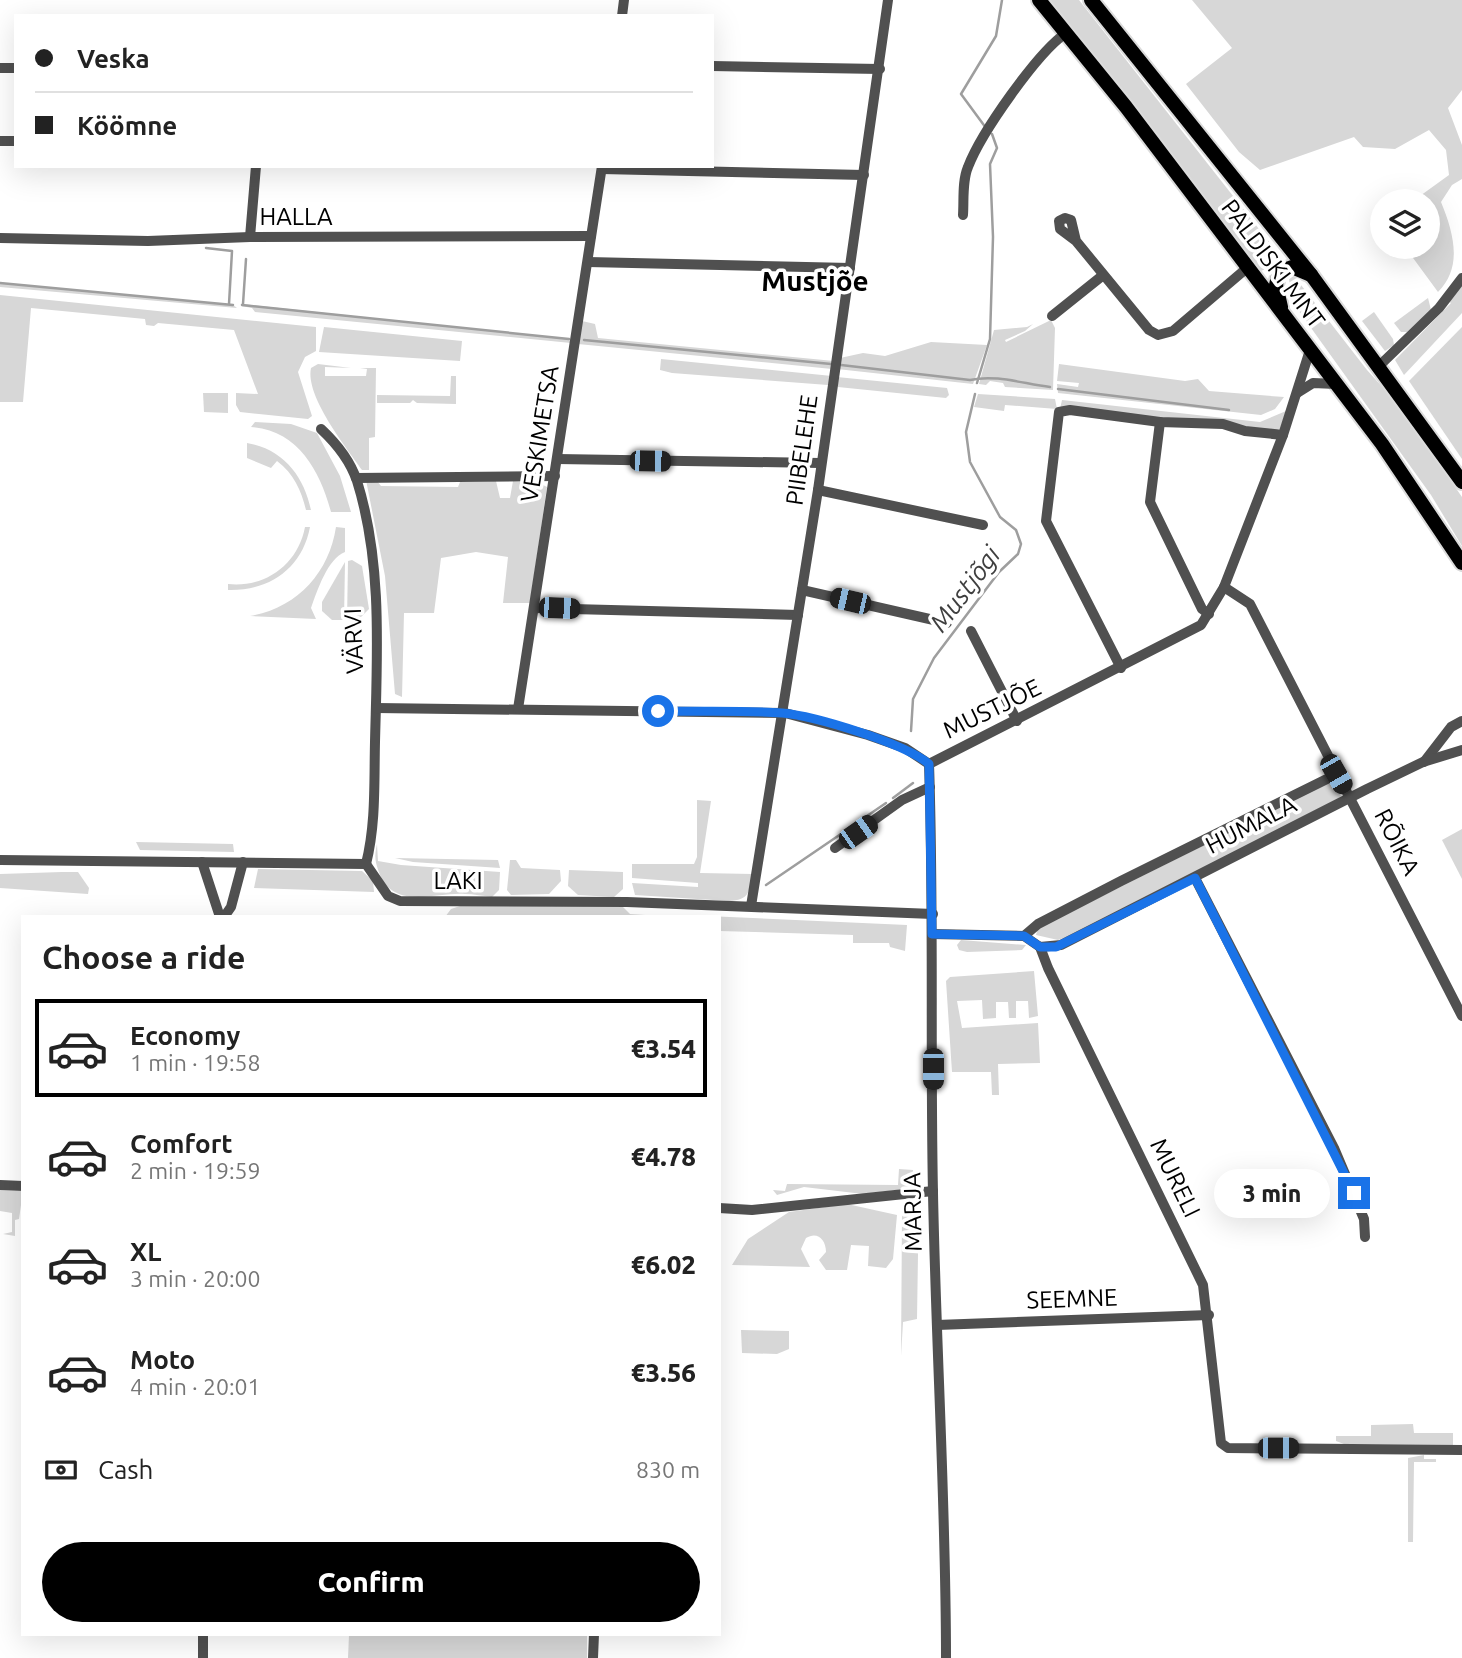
<!DOCTYPE html>
<meta charset="utf-8">
<style>
:root{--surface:#fff;--page:#f2f2f2;--text:#222;--muted:#767676;--line:#e0e0e0;--accent:#000}
body{margin:0;font-family:Ubuntu,sans-serif;background:var(--page);color:var(--text);height:100vh;display:flex;flex-direction:column;font-size:26px;white-space:nowrap}
*{box-sizing:border-box;margin:0}
p{font-size:23px;color:var(--muted)}
.icon{flex:none;width:38px;height:38px;fill:none;stroke:currentColor;stroke-width:2;stroke-linecap:round;stroke-linejoin:round}
.map{position:relative;flex:1;overflow:hidden}
.sheet{position:absolute;left:21px;top:915px;width:700px;height:721px;display:flex;flex-direction:column;background:var(--surface);border-radius:0px;box-shadow:0 7px 28px #0002}
.sheet>*{flex:none}
.top-card{position:absolute;left:14px;top:14px;width:700px;height:154px;border-radius:0px;box-shadow:0 7px 28px #0002;display:grid;align-content:center;height:154px;padding:0 21px;background:var(--surface)}
.controls{position:absolute;left:1370px;top:189px;display:grid;gap:14px}
.controls a{display:grid;place-items:center;width:70px;height:70px;border-radius:50%;background:var(--surface);box-shadow:0 7px 28px #0002;font-size:35px}
.end{position:absolute;width:32px;height:32px;margin:-16px;border:9px solid #1a73e8;background:#fff;box-shadow:0 0 0 4px #fff}
.from{border-radius:50%}
.bubble{position:absolute;height:49px;border-radius:24px;background:var(--surface);box-shadow:0 7px 28px #0002;font-size:23px;font-weight:800;line-height:49px;text-align:center}
.car{position:absolute;width:21px;height:42px;margin:-21px -10px;border-radius:9px;box-shadow:0 0 5px 2px #0007;background:linear-gradient(#222 24%,#8ab4d8 0 40%,#222 0 76%,#8ab4d8 0 86%,#222 0)}
.top-card b{display:flex;align-items:center;gap:24px;height:66px;font-size:26px}
.top-card b+b{border-top:2px solid var(--line)}
.top-card i{width:18px;height:18px;background:var(--text)}
ul{padding:0;list-style:none}
li{display:flex;align-items:center;gap:21px;height:98px;margin:0 14px 10px;padding:0 7px;border:4px solid transparent;border-radius:0px}
li div{flex:1}
li b{display:block;font-size:26px}
li em{font-style:normal;font-weight:800}
li.selected{border-color:var(--accent)}
li>.icon{width:63px;height:63px;stroke-width:1.5}
h2{padding:0 21px;font-size:32px;line-height:84px}
.pay{display:flex;align-items:center;gap:18px;height:77px;padding:0 21px;font-size:26px}
.pay p{margin-inline-start:auto}
.cta{display:flex;gap:14px;margin-top:auto;padding:14px 21px}
.cta a{flex:1;height:80px;border-radius:42px;background:var(--accent);color:#fff;font-size:28px;font-weight:800;line-height:80px;text-align:center}
.map>svg:first-child{display:block}
.green{fill:#d7d7d7}
.lines{fill:none;stroke-linecap:round;stroke-linejoin:round}
.stream{stroke:#9e9e9e;stroke-width:2.5}
.major-casing{stroke:#dbdbdb;stroke-width:18}
.minor{stroke:#505050;stroke-width:10}
.major{stroke:#000;stroke-width:14}
.route{stroke:#1a73e8;stroke-width:9}
.labels{text-anchor:middle;stroke-width:7;stroke-linejoin:round;paint-order:stroke}
.street-label{font-size:24px;fill:#000;stroke:#fff}
.water-label{font-size:26px;font-style:italic;fill:#3f3f3f;stroke:#fff}
.quarter-label{font-size:28px;font-weight:bold;fill:#000;stroke:#fff}
</style>
<div class="map">
<svg width="1462" height="1658" viewBox="0 0 1462 1658">
<rect width="100%" height="100%" fill="#fff"/>
<g class="green">
<path d="M1050,0H1079L1270,243L1274,265L1261,271Z"/>
<path d="M1192,0H1462V90L1448,108L1462,145V179L1452,185L1441,202C1455,236 1462,268 1438,292L1405,247H1428V201H1413L1449,175L1446,150L1429,130L1395,149L1363,147L1354,137L1260,170L1239,152L1186,84L1232,48Z"/>
<path d="M1294,276L1367,370L1395,401L1462,497V546L1431,495L1291,300L1289,278Z"/>
<path d="M0,283L233,305L237,308L0,287Z"/>
<path d="M1462,285V313L1404,375L1395,360L1451,303L1448,301Z"/>
<path d="M0,295L316,327V351L305,357L298,372L312,416L308,419L240,412L236,405V393L258,394L234,330L158,323L154,326L146,325L145,319L31,308L23,402H0Z"/>
<path d="M1428,298L1431,310L1407,332H1401L1394,323Z"/>
<path d="M243,304L569,339L571,343L255,312L252,308L241,306Z"/>
<path d="M1374,312L1393,339L1394,345L1385,351L1362,321Z"/>
<path d="M1051,320L1055,328L1053,390L1005,387L1003,383L990,381L986,385L979,384L994,330L1027,327L1033,324L1025,331L1005,340L1006,342Z"/>
<path d="M582,321L595,324L598,338L834,361L832,369L578,344Z"/>
<path d="M324,327L462,341L460,361L319,352Z"/>
<path d="M1462,327V459L1409,381Z"/>
<path d="M931,342L987,345L973,384L837,369L840,358L863,353L885,356Z"/>
<path d="M661,359L832,376L828,385L672,373L660,370Z"/>
<path d="M318,364L351,368L325,367V376H366L367,369L360,368H376L375,437L369,438V470H362C346,447 305,396 311,368Z"/>
<path d="M1059,364L1185,381L1198,379L1209,391L1284,397L1275,409L1261,415L1058,393L1057,384L1078,387L1079,383L1057,381Z"/>
<path d="M451,376H456V404L417,403L413,400L410,403H377V395L450,396Z"/>
<path d="M837,377L947,388L949,395L946,398L838,387Z"/>
<path d="M203,393H228V413L204,412Z"/>
<path d="M978,394L1055,399L1057,409L1005,405L1004,411L974,407Z"/>
<path d="M1062,400L1260,422L1286,411L1280,429L1274,431L1060,409Z"/>
<path d="M255,422L291,424L317,433L340,476L351,512H331C320,471 298,430 251,427Z"/>
<path d="M247,443C283,449 304,476 311,510H306C301,490 294,474 277,461L271,468L247,458Z"/>
<path d="M366,480L377,481L381,486L458,487L460,482L496,481L500,498H510L513,481L539,483L547,487L530,603H503L508,557L476,552L441,558L434,613H404L402,697L395,694L385,576Z"/>
<path d="M305,527H310C302,569 269,591 228,590V584C266,588 298,564 305,527Z"/>
<path d="M336,527L345,528V552C328,558 317,591 311,608L316,619L250,616C297,608 329,573 336,527Z"/>
<path d="M352,560L362,566L369,609L357,621H347L348,561Z"/>
<path d="M345,562L344,620H332L322,611V602Z"/>
<path d="M1332,781L1341,796L1339,798L1078,933L1058,940L1036,935L1038,928Z"/>
<path d="M697,800L711,801L700,873L753,874C749,893 749,900 729,901L635,895L632,883L698,887V883L632,878V864H694L697,857Z"/>
<path d="M1462,829V879L1442,840Z"/>
<path d="M136,842L233,844L234,852L140,850Z"/>
<path d="M377,844L378,861L401,865L500,872L499,890L492,897C483,896 474,894 465,894C437,892 395,910 380,875C375,862 374,857 377,844Z"/>
<path d="M395,858L498,860L500,868L413,862Z"/>
<path d="M510,860H516L521,868L560,870L561,881L549,894L511,895L507,890Z"/>
<path d="M258,869L362,871L373,881L374,892L254,888Z"/>
<path d="M569,870L623,872V889L614,897L578,895L568,886Z"/>
<path d="M62,872H78L89,888L88,894L0,888V874Z"/>
<path d="M606,905L622,906L630,914L676,917H445L451,909L460,906Z"/>
<path d="M707,916L907,925L905,951L890,947L889,943H853V935L719,931V917H703Z"/>
<path d="M961,940L1026,945L1022,950L967,952L959,950L957,945Z"/>
<path d="M1034,971L1038,1016L1029,1018L1028,1001H1016V1018H1009L1008,1002H996V1018L983,1019L982,1000L957,1001L962,1028L1038,1023L1040,1063L998,1064L999,1095H992L991,1072H952L946,981L950,977Z"/>
<path d="M899,1169L913,1170V1188L863,1194L804,1187L777,1195L773,1190L785,1191L787,1184L898,1185Z"/>
<path d="M0,1190L23,1191L19,1219L15,1220V1236L3,1234L12,1232V1213L0,1211Z"/>
<path d="M847,1204L897,1215L893,1259L886,1268L868,1266L869,1246L851,1245L847,1270H826L819,1260L826,1252C826,1239 817,1231 806,1238L801,1249L810,1267L732,1265L748,1239L789,1212Z"/>
<path d="M902,1215L914,1218L918,1254L917,1319L903,1322L901,1356Z"/>
<path d="M741,1330L789,1331V1349L777,1354L742,1353Z"/>
<path d="M1413,1424L1414,1433H1453V1445L1344,1444L1336,1441V1436H1371V1425Z"/>
<path d="M1424,1455V1459H1436V1462H1414L1413,1542H1408V1458Z"/>
<path d="M587,1634V1658H348L349,1635Z"/>
</g>
<g class="lines">
<g class="stream">
<path d="M986,128L961,94L996,36L1002,0"/>
<path d="M206,248L232,251L229,304"/>
<path d="M0,283L233,305"/>
<path d="M243,304L246,259"/>
<path d="M242,305L569,339"/>
<path d="M584,340L831,364"/>
<path d="M841,365L970,380C996,374 1024,384 1050,387"/>
<path d="M977,383L990,339L993,237L990,164L997,148L992,134"/>
<path d="M1058,389L1229,410"/>
<path d="M911,731L913,699L934,658L999,572L1018,554L1021,544L1016,530L1000,517L970,462L966,432L975,394"/>
<path d="M893,798L913,783"/>
<path d="M864,818L886,803"/>
<path d="M766,885L860,821"/>
</g>
<defs>
<g id="major">
<path d="M1039,0L1126,107L1382,444L1462,563"/>
<path d="M1091,0L1312,276L1462,482"/>
<path d="M1281,307L1276,285L1279,272L1292,267L1311,275"/>
</g>
</defs>
<use href="#major" class="major-casing"/>
<g class="minor">
<path d="M622,16L624,0"/>
<path d="M712,66L880,69"/>
<path d="M0,68H16"/>
<path d="M0,141H16"/>
<path d="M602,169L864,175"/>
<path d="M963,215C964,200 962,181 968,167C981,133 1037,53 1066,33"/>
<path d="M250,237L256,166"/>
<path d="M0,238L148,241L250,237L591,236"/>
<path d="M1076,241L1071,220L1065,218L1059,221L1060,229L1076,241L1149,330L1158,335L1173,331L1247,268"/>
<path d="M588,262L850,268"/>
<path d="M1052,316L1102,276"/>
<path d="M1379,366L1439,308L1462,278"/>
<path d="M1297,393L1313,383L1336,384"/>
<path d="M1160,422L1150,502L1202,609L1209,614"/>
<path d="M321,429C336,443 350,460 357,481C383,564 377,656 375,742C374,783 376,824 366,864"/>
<path d="M557,459L820,463"/>
<path d="M356,478L555,476"/>
<path d="M818,490L983,525"/>
<path d="M1224,587L1250,604L1462,1016"/>
<path d="M802,590L947,623"/>
<path d="M534,608L798,615"/>
<path d="M971,631L1017,721"/>
<path d="M1121,668L1046,521L1059,412L1070,410L1160,422L1223,424L1245,431L1283,435"/>
<path d="M376,708L785,713L868,735L905,748L929,764"/>
<path d="M518,709L602,166"/>
<path d="M1424,762L1451,727L1462,721"/>
<path d="M929,764C934,907 930,1050 933,1193C936,1348 946,1503 946,1658"/>
<path d="M929,764L1201,625L1224,587L1283,435L1310,350"/>
<path d="M835,848L902,800L930,787"/>
<path d="M0,860L366,864L388,896L400,901L627,902L933,914"/>
<path d="M202,862L220,917"/>
<path d="M1195,878L1334,1148L1364,1219L1365,1237"/>
<path d="M751,906L818,490L888,0"/>
<path d="M224,917L231,907L243,862"/>
<path d="M932,934L1024,936L1040,947L1061,945L1367,789L1423,762L1462,750"/>
<path d="M1024,936L1038,924L1121,881L1337,774"/>
<path d="M1040,947L1048,968L1203,1285L1221,1443L1228,1448L1462,1450"/>
<path d="M0,1185L23,1186"/>
<path d="M719,1208L752,1210L933,1191"/>
<path d="M937,1325L1209,1315"/>
<path d="M203,1658V1634"/>
<path d="M593,1658L594,1634"/>
</g>
<use href="#major" class="major"/>
</g>
<g class="lines">
<path class="route" d="M658,711C699,712 741,710 782,713C815,716 904,743 929,764L932,934L1024,936L1040,947H1056L1195,878L1354,1193"/>
</g>
<g class="labels">
<g class="street-label">
<text x="296" y="225">HALLA</text>
<text transform="translate(1273 264) rotate(53)" y="8">PALDISKI MNT</text>
<text transform="translate(540 434) rotate(-81)" y="8">VESKIMETSA</text>
<text transform="translate(802 450) rotate(-82)" y="8">PIIBELEHE</text>
<text transform="translate(354 641) rotate(-92)" y="8">VÄRVI</text>
<text transform="translate(992 709) rotate(-26)" y="8">MUSTJÕE</text>
<text transform="translate(1251 825) rotate(-27)" y="8">HUMALA</text>
<text transform="translate(1397 842) rotate(63)" y="8">RÕIKA</text>
<text x="458" y="889">LAKI</text>
<text transform="translate(1175 1178) rotate(64)" y="8">MURELI</text>
<text transform="translate(913 1212) rotate(-91)" y="8">MARJA</text>
<text transform="translate(1072 1299) rotate(-2)" y="8">SEEMNE</text>
</g>
<g class="water-label">
<text transform="translate(965 589) rotate(-53)" y="9">Mustjõgi</text>
</g>
<g class="quarter-label">
<text x="815" y="291">Mustjõe</text>
</g>
</g>
</svg>
<div class="controls">
<a><svg class="icon" aria-label="layers" viewBox="0 0 24 24"><path d="M12 4l9 5-9 5-9-5zM3 14l9 5 9-5"/></svg></a>
</div>
<i class="end from" style="left:658px;top:711px"></i>
<i class="end" style="left:1354px;top:1193px"></i>
<div class="bubble" style="left:1214px;top:1169px;width:116px">3 min</div>
<i class="car" style="left:650px;top:461px;rotate:91deg"></i>
<i class="car" style="left:850px;top:601px;rotate:283deg"></i>
<i class="car" style="left:559px;top:608px;rotate:92deg"></i>
<i class="car" style="left:1336px;top:774px;rotate:150deg"></i>
<i class="car" style="left:858px;top:832px;rotate:55deg"></i>
<i class="car" style="left:933px;top:1069px;rotate:180deg"></i>
<i class="car" style="left:1278px;top:1448px;rotate:90deg"></i>
<div class="top-card">
<b><i class="from"></i>Veska</b>
<b><i></i>Köömne</b>
</div>
<section class="sheet">
<h2>Choose a ride</h2>
<ul>
<li class="selected"><svg class="icon" aria-label="car" viewBox="0 0 24 24"><path d="M5 17H2v-5l4-1 3-4h7l3 4 3 1v5h-3M9 17h6M6 11h13"/><circle cx="7" cy="17" r="2"/><circle cx="17" cy="17" r="2"/></svg><div><b>Economy</b><p>1 min · 19:58</p></div><em>€3.54</em></li>
<li><svg class="icon" aria-label="car" viewBox="0 0 24 24"><path d="M5 17H2v-5l4-1 3-4h7l3 4 3 1v5h-3M9 17h6M6 11h13"/><circle cx="7" cy="17" r="2"/><circle cx="17" cy="17" r="2"/></svg><div><b>Comfort</b><p>2 min · 19:59</p></div><em>€4.78</em></li>
<li><svg class="icon" aria-label="car" viewBox="0 0 24 24"><path d="M5 17H2v-5l4-1 3-4h7l3 4 3 1v5h-3M9 17h6M6 11h13"/><circle cx="7" cy="17" r="2"/><circle cx="17" cy="17" r="2"/></svg><div><b>XL</b><p>3 min · 20:00</p></div><em>€6.02</em></li>
<li><svg class="icon" aria-label="car" viewBox="0 0 24 24"><path d="M5 17H2v-5l4-1 3-4h7l3 4 3 1v5h-3M9 17h6M6 11h13"/><circle cx="7" cy="17" r="2"/><circle cx="17" cy="17" r="2"/></svg><div><b>Moto</b><p>4 min · 20:01</p></div><em>€3.56</em></li>
</ul>
<div class="pay"><svg class="icon" aria-label="cash" viewBox="0 0 24 24"><path d="M3 7h18v10H3z"/><circle cx="12" cy="12" r="2"/></svg>Cash<p>830 m</p></div>
<div class="cta"><a>Confirm</a></div>
</section>
</div>
